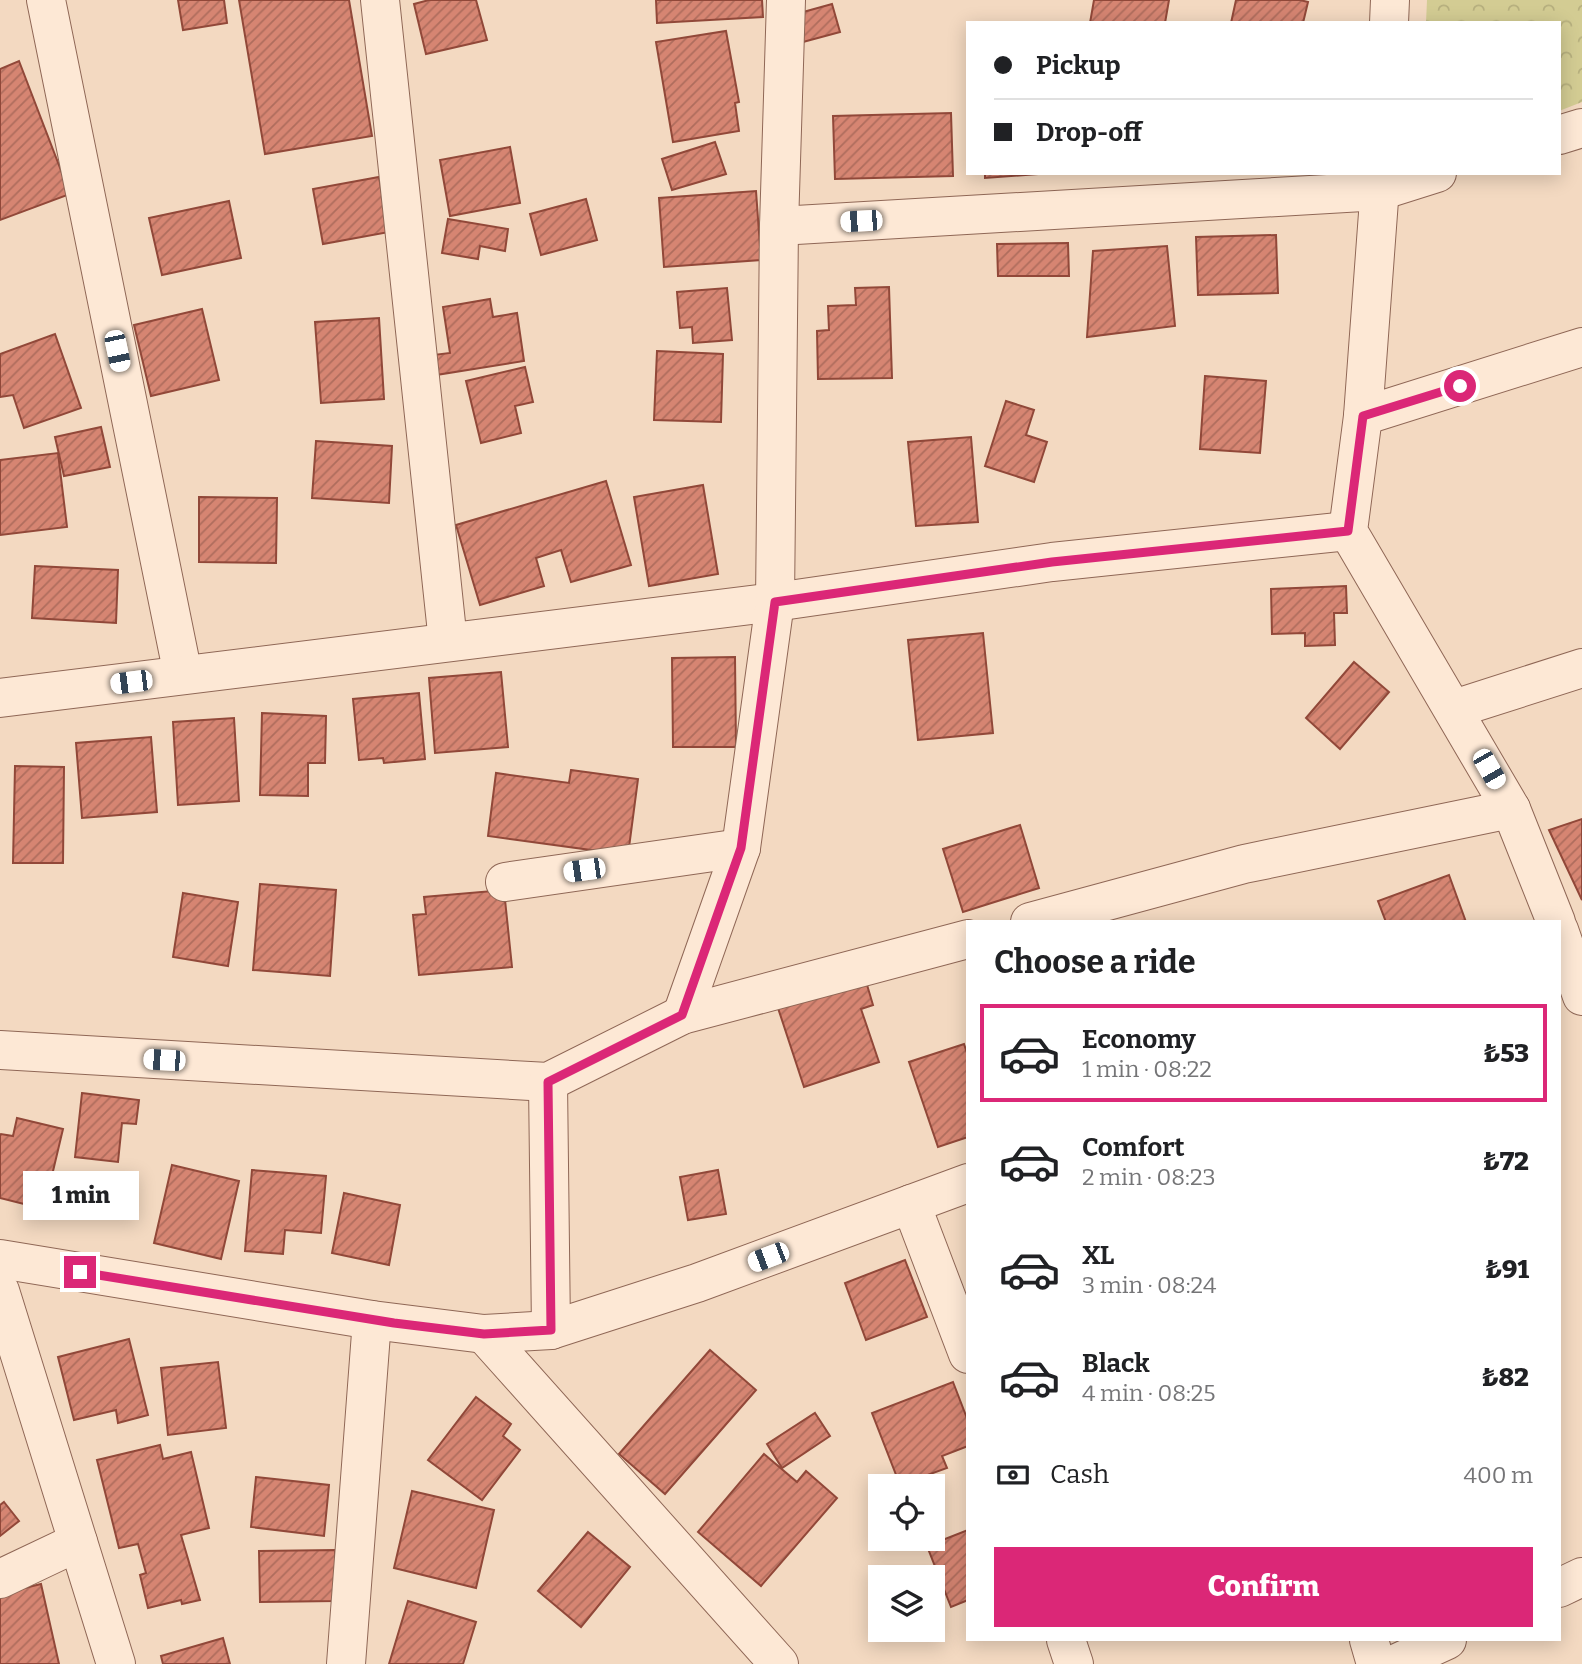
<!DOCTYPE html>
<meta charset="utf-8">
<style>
:root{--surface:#fff;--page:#f2f2f2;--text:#202124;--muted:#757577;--line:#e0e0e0;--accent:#db2777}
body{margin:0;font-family:Bitter,serif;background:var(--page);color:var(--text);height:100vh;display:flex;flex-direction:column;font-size:26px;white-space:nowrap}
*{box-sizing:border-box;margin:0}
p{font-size:23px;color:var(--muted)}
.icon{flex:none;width:38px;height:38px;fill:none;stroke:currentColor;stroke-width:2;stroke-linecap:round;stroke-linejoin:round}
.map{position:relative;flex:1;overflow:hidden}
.sheet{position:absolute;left:966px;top:920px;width:595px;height:721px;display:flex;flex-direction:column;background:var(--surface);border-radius:0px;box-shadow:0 4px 18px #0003}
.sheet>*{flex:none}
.top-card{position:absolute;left:966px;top:21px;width:595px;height:154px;border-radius:0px;box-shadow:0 4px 18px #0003;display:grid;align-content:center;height:154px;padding:0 28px;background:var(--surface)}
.tools{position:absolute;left:868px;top:1474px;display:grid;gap:14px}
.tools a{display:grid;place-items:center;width:77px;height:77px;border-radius:0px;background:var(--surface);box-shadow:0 4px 18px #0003;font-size:35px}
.end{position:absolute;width:32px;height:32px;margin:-16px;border:9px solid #db2777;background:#fff;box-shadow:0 0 0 4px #fff}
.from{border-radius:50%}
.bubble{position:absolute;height:49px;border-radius:0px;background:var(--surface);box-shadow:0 4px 18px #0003;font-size:23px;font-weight:800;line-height:49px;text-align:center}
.car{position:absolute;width:21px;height:42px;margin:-21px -10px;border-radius:9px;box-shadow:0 0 5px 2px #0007;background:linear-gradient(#fff 24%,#345 0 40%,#fff 0 76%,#345 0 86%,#fff 0)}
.top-card b{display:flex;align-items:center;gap:24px;height:66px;font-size:26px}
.top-card b+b{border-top:2px solid var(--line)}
.top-card i{width:18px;height:18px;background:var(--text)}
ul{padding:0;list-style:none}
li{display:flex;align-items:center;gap:21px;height:98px;margin:0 14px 10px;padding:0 14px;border:4px solid transparent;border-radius:0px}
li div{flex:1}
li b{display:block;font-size:26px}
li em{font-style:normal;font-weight:800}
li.on{border-color:var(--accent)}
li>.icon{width:63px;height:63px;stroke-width:1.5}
h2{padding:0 28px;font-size:32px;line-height:84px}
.pay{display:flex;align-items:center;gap:18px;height:77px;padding:0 28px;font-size:26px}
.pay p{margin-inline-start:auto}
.button{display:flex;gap:14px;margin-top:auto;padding:14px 28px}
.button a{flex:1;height:80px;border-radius:0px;background:var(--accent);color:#fff;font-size:28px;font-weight:800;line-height:80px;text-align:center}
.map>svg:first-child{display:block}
.park{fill:url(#park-crowns)}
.building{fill:url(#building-hatch);stroke:#914839;stroke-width:2}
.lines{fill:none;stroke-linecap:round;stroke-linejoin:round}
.minor-casing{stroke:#8f6756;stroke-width:40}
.minor{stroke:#fde8d5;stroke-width:38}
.route{stroke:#db2777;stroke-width:9}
</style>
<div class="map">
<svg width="1582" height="1664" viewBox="0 0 1582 1664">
<defs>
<pattern id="park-crowns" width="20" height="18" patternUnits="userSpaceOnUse" patternTransform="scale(1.75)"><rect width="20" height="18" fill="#d3cc93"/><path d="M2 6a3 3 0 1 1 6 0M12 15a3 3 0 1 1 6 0" fill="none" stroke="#b6af7e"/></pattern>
<pattern id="building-hatch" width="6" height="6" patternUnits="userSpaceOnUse" patternTransform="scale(1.75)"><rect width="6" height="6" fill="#d68572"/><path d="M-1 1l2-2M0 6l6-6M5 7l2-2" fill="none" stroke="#af6d5d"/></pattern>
</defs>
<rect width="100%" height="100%" fill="#f3d9c1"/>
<path class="park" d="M1427,0H1582V102L1559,111V23H1426Z"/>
<g class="building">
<path d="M178,0H224L227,23L183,30Z"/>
<path d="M239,0H349L372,136L265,154Z"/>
<path d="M429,0H476L487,40L426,54L414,4Z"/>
<path d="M656,0H762L763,17L657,23Z"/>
<path d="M1094,0H1169L1165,23H1090Z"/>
<path d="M1236,0H1300L1308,2L1303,23H1231Z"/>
<path d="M832,4L840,32L803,42L796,14Z"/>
<path d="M726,31L739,102L735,103L739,131L673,142L656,42Z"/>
<path d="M19,61L70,194L0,220V69Z"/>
<path d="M951,113L953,176L835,179L833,116Z"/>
<path d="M715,142L726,174L672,190L662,159Z"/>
<path d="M510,147L520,203L450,216L440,160Z"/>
<path d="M985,173H1051L985,178Z"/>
<path d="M379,177L389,232L323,244L313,189Z"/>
<path d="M756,191L761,260L664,267L659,198Z"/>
<path d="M586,199L597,240L541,255L530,214Z"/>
<path d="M229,201L241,258L162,275L149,218Z"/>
<path d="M448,219L508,229L505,251L480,246L478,259L442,253Z"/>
<path d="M1276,235L1278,293L1198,295L1196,237Z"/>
<path d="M1068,243L1069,276H998L997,244Z"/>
<path d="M1167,246L1175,326L1087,337L1093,251Z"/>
<path d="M889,287L892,378L818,379L817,331L829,330L828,306L856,305L855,288Z"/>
<path d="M727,288L732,340L693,343L692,327L680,328L677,292Z"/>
<path d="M490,299L493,317L517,313L524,361L436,375L433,355L450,353L443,307Z"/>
<path d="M202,309L219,380L151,396L134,325Z"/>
<path d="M379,318L384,399L321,403L315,322Z"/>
<path d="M55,334L81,408L24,428L13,395L0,397V354Z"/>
<path d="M657,351L723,354L721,422L654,420Z"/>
<path d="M525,367L533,402L515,406L521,433L481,443L466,381Z"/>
<path d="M1205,376L1266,381L1260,453L1200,449Z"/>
<path d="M1006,401L1034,410L1026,435L1047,442L1034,482L985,466Z"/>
<path d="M101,427L110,467L64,476L55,437Z"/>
<path d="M971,437L978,522L916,526L908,442Z"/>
<path d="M316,441L392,446L389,503L312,498Z"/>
<path d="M58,453L67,527L0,535V460Z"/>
<path d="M606,481L631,565L571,582L561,550L536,558L544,586L480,605L456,525Z"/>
<path d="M703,485L718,574L649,586L634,497Z"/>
<path d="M199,497L277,498L276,563L199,562Z"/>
<path d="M35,566L118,570L116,623L32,618Z"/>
<path d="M1346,586L1347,613H1334L1335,645L1305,646V633L1272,634L1271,589Z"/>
<path d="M983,633L993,733L918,740L908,640Z"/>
<path d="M735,657L736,747H673L672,658Z"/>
<path d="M1354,662L1389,692L1340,749L1306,718Z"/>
<path d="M501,672L508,747L435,753L429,678Z"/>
<path d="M419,693L425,759L384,763L383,758L359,760L353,699Z"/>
<path d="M262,713L326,716L325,763H308V796L260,795Z"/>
<path d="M234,718L239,801L178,805L173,722Z"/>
<path d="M151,737L157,812L82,818L76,743Z"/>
<path d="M15,766L64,767L63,863H13Z"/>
<path d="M571,770L638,779L628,855L488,836L496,773L569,783Z"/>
<path d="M1582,819V900L1549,830Z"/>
<path d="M1020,825L1039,888L963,912L943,849Z"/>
<path d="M1449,875L1466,922H1386L1378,901Z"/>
<path d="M260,884L336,890L330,976L253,970Z"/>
<path d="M504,890L512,967L419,975L413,915L426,914L424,897Z"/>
<path d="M183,893L238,902L228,966L173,957Z"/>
<path d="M865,978L873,1005L861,1009L879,1062L804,1087L778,1008Z"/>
<path d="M964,1044L968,1056V1137L938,1147L909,1062Z"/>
<path d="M82,1093L139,1100L136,1124L122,1123L118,1162L75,1157Z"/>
<path d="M17,1118L63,1129L44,1209L0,1198V1136L1,1134L13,1136Z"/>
<path d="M172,1165L239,1181L221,1259L154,1243Z"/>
<path d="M252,1170L326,1176L321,1233L285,1230L283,1254L245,1251Z"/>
<path d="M718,1170L726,1214L688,1220L680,1177Z"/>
<path d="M344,1193L400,1205L389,1265L332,1253Z"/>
<path d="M905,1260L927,1317L866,1340L845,1283Z"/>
<path d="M129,1339L148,1415L118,1423L116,1410L74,1420L58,1357Z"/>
<path d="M710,1350L756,1390L665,1494L619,1454Z"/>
<path d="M218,1362L226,1428L168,1435L161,1368Z"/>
<path d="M953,1382L968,1421V1446L942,1456L947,1468L900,1485L872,1413Z"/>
<path d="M476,1397L511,1424L503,1436L520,1450L482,1500L428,1460Z"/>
<path d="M815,1413L830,1436L782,1468L767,1444Z"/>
<path d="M160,1445L163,1459L191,1452L209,1528L181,1535L200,1600L182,1604L181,1600L148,1608L140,1575L146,1573L138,1544L119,1548L97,1460Z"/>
<path d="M764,1454L797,1482L806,1471L837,1498L761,1586L698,1532Z"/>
<path d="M256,1477L329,1485L324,1536L251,1527Z"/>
<path d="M412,1491L494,1510L476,1588L394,1568Z"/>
<path d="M4,1502L19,1521L0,1536V1505Z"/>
<path d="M968,1530V1600L951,1607L927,1546Z"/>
<path d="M588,1532L630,1567L581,1627L538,1591Z"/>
<path d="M335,1550L336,1601L260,1602L259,1551Z"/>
<path d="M41,1584L59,1664H0V1594Z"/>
<path d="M408,1601L476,1622L463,1664H389Z"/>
<path d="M223,1638L230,1664H163L161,1656Z"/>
</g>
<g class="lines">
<defs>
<g id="minor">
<path d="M46,0L183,675"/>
<path d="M380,0L448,642"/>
<path d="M1389,23L1390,0"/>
<path d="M1559,135L1582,128"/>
<path d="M1381,173L1363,416L1348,531L1511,809L1556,922"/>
<path d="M779,226L1380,191L1437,173"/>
<path d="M1363,416L1582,347"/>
<path d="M0,698L775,602L1052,562L1348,531"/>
<path d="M1454,709L1582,668"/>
<path d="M505,882L741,848"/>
<path d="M1030,922L1244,864L1511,809"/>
<path d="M1559,930L1582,996"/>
<path d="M682,1015L741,848L775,602L779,226L786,0"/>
<path d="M0,1050L548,1082L682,1015L968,939"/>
<path d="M548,1082L551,1330"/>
<path d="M911,1204L968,1354"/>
<path d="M0,1259L372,1320L484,1334L551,1330L697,1283L968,1183"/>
<path d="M0,1291L116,1664"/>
<path d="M484,1334L779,1664"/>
<path d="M0,1579L78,1542"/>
<path d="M1559,1588L1582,1577"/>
<path d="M1066,1640L1074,1664"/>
<path d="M1369,1640L1376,1664"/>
<path d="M346,1664L372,1320"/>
<path d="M1395,1664L1447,1640"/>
</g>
</defs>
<use href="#minor" class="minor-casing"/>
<use href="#minor" class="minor"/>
</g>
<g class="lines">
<path class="route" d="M80,1272L394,1323L484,1334L551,1330L548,1082L682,1015L741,848L775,602L1052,562L1348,531L1363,416L1460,386"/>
</g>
</svg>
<div class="tools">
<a><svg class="icon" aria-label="locate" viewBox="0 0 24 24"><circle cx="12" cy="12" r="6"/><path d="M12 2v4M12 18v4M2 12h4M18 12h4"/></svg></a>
<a><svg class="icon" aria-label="layers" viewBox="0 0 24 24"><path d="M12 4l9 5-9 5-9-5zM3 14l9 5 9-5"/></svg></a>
</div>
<i class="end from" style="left:1460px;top:386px"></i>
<i class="end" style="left:80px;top:1272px"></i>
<div class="bubble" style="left:23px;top:1171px;width:116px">1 min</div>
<i class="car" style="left:861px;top:221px;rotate:267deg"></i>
<i class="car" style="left:117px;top:351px;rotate:168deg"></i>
<i class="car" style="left:131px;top:682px;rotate:263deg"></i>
<i class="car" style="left:1489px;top:769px;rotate:150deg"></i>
<i class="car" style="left:584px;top:870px;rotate:262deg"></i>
<i class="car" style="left:164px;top:1060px;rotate:273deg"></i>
<i class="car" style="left:768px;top:1257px;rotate:249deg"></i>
<div class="top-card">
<b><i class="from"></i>Pickup</b>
<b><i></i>Drop-off</b>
</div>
<section class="sheet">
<h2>Choose a ride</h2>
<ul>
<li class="on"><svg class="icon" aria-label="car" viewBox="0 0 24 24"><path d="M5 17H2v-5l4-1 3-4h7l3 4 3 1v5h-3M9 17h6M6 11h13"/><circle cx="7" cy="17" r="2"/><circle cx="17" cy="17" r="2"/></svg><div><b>Economy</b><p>1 min · 08:22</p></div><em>₺53</em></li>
<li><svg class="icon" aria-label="car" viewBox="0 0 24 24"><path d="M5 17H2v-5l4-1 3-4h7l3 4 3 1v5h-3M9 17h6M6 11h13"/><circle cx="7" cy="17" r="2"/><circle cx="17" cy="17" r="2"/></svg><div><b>Comfort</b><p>2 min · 08:23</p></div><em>₺72</em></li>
<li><svg class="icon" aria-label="car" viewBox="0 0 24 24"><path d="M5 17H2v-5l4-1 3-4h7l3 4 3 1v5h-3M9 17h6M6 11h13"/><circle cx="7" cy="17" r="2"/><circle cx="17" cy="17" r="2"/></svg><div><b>XL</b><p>3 min · 08:24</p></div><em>₺91</em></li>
<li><svg class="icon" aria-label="car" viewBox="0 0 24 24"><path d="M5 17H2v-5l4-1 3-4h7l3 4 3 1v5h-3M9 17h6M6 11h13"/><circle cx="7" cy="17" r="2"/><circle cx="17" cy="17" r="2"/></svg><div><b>Black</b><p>4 min · 08:25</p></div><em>₺82</em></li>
</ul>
<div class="pay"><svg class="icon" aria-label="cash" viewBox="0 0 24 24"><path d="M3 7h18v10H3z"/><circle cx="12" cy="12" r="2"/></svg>Cash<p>400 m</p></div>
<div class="button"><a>Confirm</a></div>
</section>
</div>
